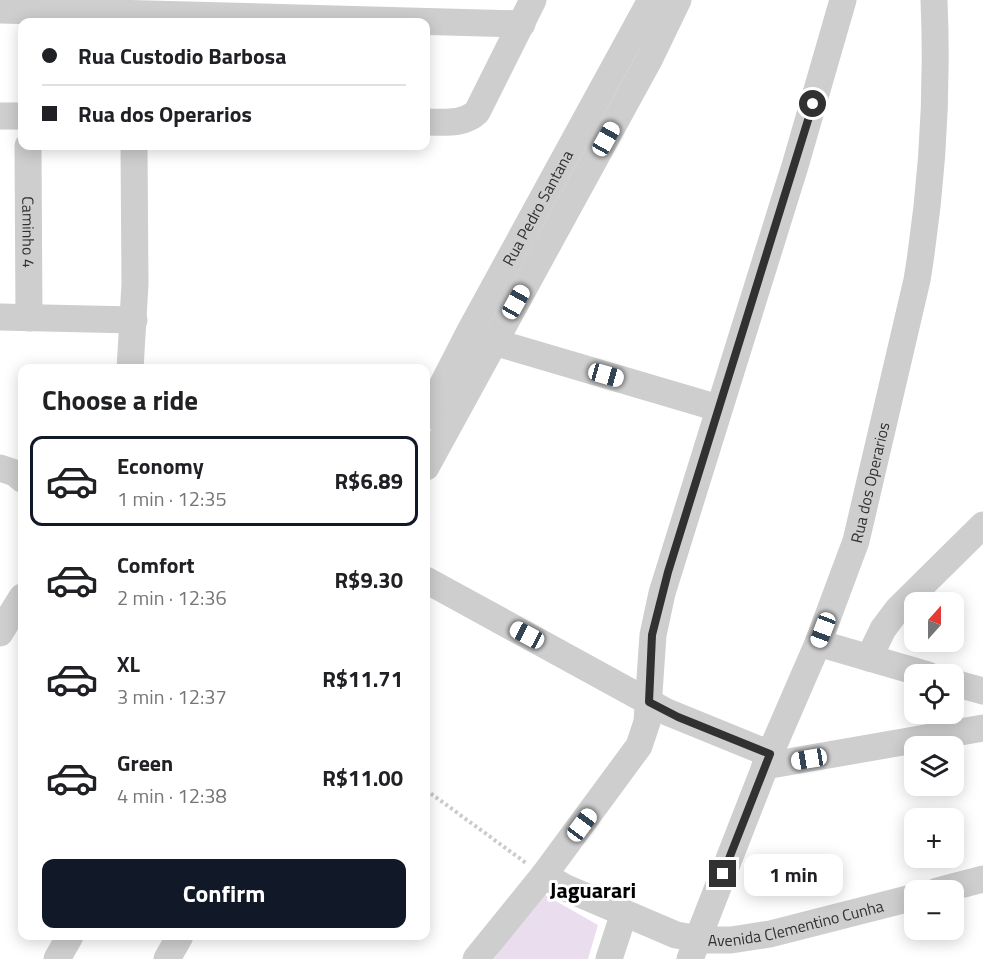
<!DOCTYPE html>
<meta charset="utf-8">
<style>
:root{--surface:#fff;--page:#f2f2f2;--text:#202124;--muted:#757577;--line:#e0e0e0;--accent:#111827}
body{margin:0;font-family:"Titillium Web",sans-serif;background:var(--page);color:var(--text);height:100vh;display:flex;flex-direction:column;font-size:22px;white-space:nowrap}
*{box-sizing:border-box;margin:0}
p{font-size:20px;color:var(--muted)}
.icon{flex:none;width:33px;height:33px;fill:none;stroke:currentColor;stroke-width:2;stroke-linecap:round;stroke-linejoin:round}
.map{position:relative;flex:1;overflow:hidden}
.side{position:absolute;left:18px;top:364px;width:412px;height:576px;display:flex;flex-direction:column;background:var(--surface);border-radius:12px;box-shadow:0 3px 15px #0003}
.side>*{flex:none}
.guide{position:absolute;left:18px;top:18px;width:412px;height:132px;border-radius:12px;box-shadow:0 3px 15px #0003;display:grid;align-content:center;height:132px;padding:0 24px;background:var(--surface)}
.needle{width:39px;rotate:21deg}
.fabs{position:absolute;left:904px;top:592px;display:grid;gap:12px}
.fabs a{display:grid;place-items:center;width:60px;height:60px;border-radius:12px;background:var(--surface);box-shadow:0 3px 15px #0003;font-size:30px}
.end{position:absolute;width:27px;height:27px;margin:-14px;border:8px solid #313131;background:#fff;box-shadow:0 0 0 3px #fff}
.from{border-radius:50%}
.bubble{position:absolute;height:42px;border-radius:12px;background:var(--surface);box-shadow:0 3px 15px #0003;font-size:20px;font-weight:700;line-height:42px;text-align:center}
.car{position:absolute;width:18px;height:36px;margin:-18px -9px;border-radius:8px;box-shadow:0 0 4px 2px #0007;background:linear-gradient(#fff 24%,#345 0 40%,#fff 0 76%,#345 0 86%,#fff 0)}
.guide b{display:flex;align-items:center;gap:21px;height:57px;font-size:22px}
.guide b+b{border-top:2px solid var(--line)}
.guide i{width:15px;height:15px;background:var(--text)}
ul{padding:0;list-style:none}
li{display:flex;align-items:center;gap:18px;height:90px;margin:0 12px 9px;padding:0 12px;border:3px solid transparent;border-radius:12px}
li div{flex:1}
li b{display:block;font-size:22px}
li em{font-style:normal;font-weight:700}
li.active{border-color:var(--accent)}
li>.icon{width:54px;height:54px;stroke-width:1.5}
h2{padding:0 24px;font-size:27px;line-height:72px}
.button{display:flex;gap:12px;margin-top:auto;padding:12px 24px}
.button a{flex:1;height:69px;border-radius:12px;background:var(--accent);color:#fff;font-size:24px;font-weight:700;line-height:69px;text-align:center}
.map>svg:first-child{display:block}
.green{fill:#eadeee}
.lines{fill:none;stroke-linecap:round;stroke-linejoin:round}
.path{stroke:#cbcbcb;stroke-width:4;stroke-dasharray:3 3;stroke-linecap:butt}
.minor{stroke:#cecece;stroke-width:27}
.route{stroke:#313131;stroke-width:8}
.labels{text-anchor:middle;stroke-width:6;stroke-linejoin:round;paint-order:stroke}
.street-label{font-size:16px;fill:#313131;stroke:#fff}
.district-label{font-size:22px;font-weight:bold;fill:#000;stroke:#fff}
</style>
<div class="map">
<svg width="983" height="959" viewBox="0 0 983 959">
<rect width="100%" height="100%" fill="#fff"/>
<path class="green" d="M540,892L598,925L588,959H494Z"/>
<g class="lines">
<path class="path" d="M426,790L526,863"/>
<g class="minor">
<path d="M0,10L522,24"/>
<path d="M0,116H22"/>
<path d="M426,122C444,122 463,125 477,112L533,0"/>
<path id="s1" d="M28,146L29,318"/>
<path d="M0,317L134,320"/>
<path d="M478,335L494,342L718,408"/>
<path d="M130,369L135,284L134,146"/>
<path id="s2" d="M426,417L470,331L651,0"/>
<path d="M426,467L650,58L678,0"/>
<path d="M0,468L15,473L22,479"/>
<path d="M426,580L667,712L770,754"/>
<path d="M0,633L22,597"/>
<path d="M818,643L928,675"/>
<path d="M869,658L883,629L898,609L983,525"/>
<path d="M954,683L983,691"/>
<path d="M765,766L983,728"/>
<path id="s3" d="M544,875L566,888L676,935L706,940H731L770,934L915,897"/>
<path d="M937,891L983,879"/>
<path d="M57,959L70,936"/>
<path d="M167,959L180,936"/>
<path d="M476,959L544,875L639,746L647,722L653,635L662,593L795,166L843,0"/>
<path d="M609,959L624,913"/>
<path id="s4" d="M690,959L770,754L818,643L856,541L917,280C932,188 938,93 934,0"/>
</g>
</g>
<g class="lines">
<path class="route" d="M723,874L770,754L678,717L649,702L652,635L668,572L813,104"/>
</g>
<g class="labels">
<g class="street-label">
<text dy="6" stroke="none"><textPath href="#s2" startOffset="237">Rua Pedro Santana</textPath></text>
<text dy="6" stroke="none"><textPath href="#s1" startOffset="86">Caminho 4</textPath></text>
<text dy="6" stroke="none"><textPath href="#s4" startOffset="510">Rua dos Operarios</textPath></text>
<text dy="6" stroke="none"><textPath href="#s3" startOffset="267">Avenida Clementino Cunha</textPath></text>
</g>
<g class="district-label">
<text x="593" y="898">Jaguarari</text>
</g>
</g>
</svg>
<div class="fabs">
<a><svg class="needle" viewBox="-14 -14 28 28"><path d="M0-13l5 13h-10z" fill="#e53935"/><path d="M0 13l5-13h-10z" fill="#757577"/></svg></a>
<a><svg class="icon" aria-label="locate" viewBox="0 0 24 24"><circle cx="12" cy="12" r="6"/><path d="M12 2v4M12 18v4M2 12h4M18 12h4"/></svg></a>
<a><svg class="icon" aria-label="layers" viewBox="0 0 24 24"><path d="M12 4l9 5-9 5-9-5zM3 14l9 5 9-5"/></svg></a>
<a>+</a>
<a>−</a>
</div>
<i class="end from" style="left:813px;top:104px"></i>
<i class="end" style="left:723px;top:874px"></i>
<div class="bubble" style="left:744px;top:854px;width:99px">1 min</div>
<i class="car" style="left:606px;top:139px;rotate:29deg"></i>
<i class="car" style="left:516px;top:302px;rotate:29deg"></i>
<i class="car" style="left:606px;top:375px;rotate:106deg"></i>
<i class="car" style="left:823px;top:630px;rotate:201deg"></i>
<i class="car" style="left:527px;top:635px;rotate:298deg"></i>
<i class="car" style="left:809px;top:759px;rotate:260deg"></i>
<i class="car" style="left:582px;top:825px;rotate:37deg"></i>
<div class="guide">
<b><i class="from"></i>Rua Custodio Barbosa</b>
<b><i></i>Rua dos Operarios</b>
</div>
<section class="side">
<h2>Choose a ride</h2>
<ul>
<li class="active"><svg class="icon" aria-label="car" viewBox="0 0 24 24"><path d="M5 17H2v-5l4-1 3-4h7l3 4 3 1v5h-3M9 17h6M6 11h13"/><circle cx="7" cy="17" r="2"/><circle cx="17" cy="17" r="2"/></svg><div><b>Economy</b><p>1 min · 12:35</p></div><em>R$6.89</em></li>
<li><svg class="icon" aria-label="car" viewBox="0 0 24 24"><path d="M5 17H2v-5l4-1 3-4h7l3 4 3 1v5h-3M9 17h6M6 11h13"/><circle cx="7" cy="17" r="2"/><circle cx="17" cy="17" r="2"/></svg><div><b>Comfort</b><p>2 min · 12:36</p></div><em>R$9.30</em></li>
<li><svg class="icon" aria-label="car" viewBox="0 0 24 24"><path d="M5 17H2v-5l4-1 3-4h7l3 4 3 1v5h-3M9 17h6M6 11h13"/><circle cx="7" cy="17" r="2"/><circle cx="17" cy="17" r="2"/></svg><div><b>XL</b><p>3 min · 12:37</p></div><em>R$11.71</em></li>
<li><svg class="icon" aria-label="car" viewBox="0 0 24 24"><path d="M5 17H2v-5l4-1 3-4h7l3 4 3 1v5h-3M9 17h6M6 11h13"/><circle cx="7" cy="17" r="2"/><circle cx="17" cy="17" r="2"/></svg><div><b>Green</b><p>4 min · 12:38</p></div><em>R$11.00</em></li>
</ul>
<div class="button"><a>Confirm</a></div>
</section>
</div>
